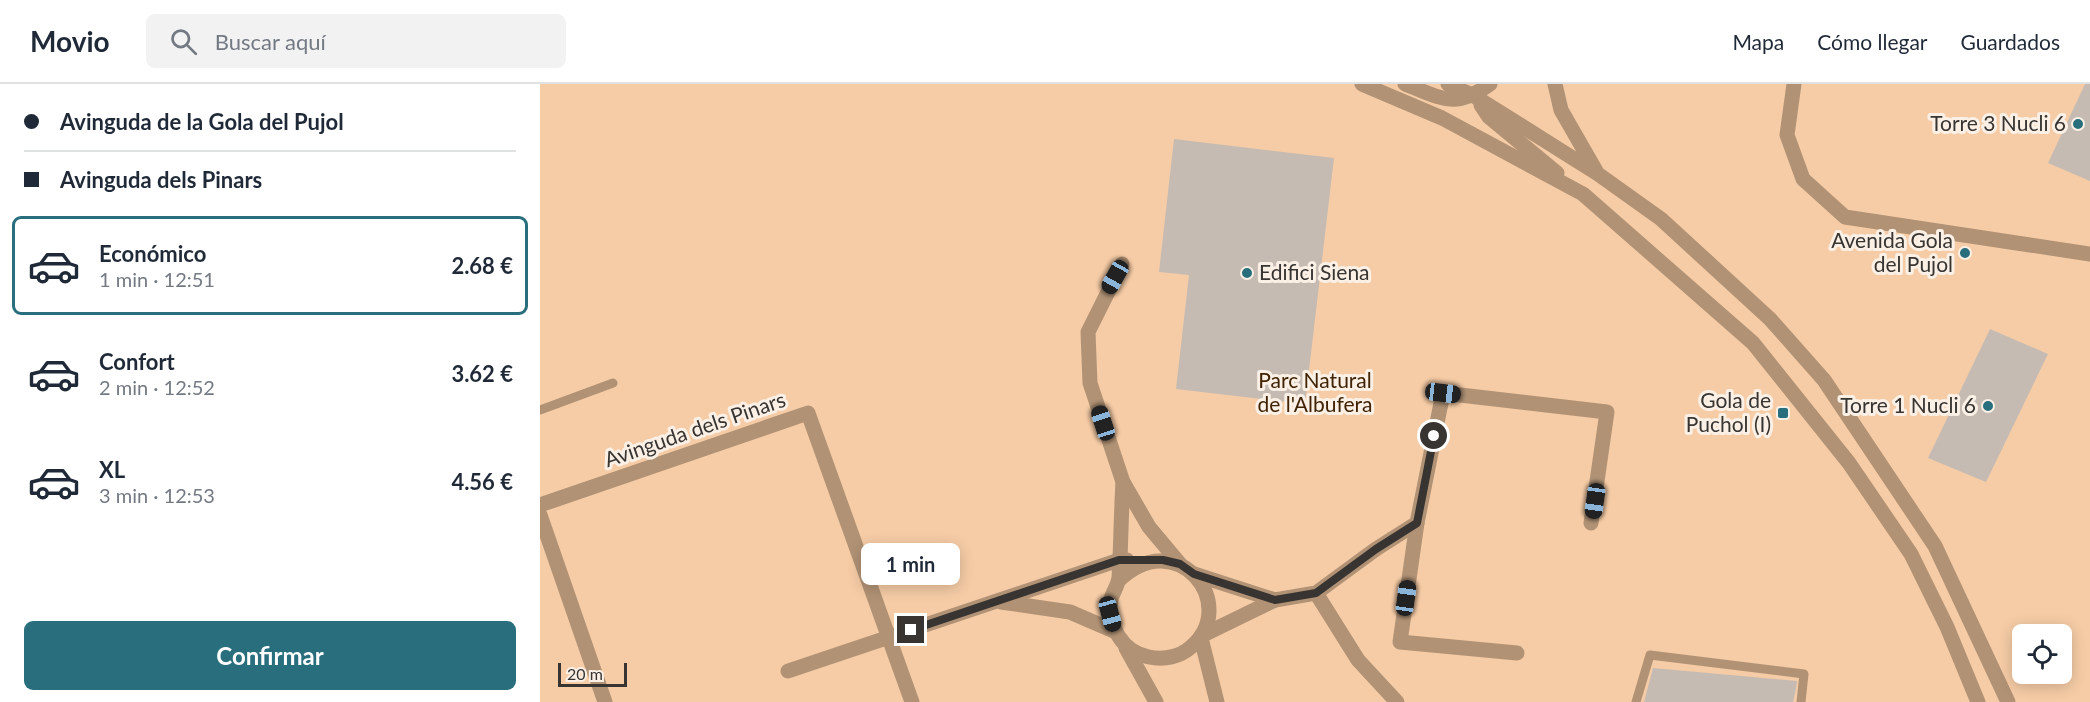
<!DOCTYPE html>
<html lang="es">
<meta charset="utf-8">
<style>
:root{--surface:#fff;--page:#f2f2f3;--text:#1f2937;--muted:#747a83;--line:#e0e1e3;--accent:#296e7d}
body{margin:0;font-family:Lato,sans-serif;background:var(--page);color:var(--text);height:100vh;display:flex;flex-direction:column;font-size:22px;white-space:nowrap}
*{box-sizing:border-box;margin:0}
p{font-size:20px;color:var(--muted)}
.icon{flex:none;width:33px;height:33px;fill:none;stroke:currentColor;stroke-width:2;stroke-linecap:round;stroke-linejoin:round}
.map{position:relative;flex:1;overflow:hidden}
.side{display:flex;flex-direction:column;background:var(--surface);width:540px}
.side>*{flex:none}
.hud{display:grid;align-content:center;height:132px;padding:0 24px;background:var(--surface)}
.buttons{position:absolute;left:1472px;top:540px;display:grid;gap:12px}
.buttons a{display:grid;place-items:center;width:60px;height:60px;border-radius:9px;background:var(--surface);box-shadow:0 3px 15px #0003;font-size:30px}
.scale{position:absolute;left:18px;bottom:15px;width:69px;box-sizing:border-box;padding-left:6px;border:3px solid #383431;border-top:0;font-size:16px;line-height:21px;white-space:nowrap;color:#383431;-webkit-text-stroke:4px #faf0e6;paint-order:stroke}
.end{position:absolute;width:27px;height:27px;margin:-14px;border:8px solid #383431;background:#fff;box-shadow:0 0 0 3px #fff}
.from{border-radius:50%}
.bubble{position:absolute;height:42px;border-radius:9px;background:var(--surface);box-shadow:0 3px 15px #0003;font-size:20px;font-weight:700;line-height:42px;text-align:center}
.car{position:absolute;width:18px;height:36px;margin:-18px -9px;border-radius:8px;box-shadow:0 0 4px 2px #0007;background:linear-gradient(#222 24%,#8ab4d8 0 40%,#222 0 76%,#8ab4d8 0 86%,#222 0)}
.hud b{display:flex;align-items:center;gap:21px;height:57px;font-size:22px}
.hud b+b{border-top:2px solid var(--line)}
.hud i{width:15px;height:15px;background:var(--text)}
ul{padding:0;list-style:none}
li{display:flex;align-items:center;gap:18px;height:99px;margin:0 12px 9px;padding:0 12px;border:3px solid transparent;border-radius:9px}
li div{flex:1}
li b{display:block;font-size:22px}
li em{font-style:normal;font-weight:700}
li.current{border-color:var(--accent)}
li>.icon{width:54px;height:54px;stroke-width:1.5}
.cta{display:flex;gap:12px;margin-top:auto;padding:12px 24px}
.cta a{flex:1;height:69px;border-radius:9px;background:var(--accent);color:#fff;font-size:24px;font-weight:700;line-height:69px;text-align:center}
header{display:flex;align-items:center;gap:36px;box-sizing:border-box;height:84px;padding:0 30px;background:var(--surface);border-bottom:2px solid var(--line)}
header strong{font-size:28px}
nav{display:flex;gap:33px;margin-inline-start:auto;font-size:21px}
.search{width:420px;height:54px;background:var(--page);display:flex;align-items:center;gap:15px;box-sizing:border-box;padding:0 21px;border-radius:9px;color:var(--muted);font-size:22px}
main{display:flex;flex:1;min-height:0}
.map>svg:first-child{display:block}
.green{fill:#f6cca6;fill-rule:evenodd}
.building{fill:#c5bbb2}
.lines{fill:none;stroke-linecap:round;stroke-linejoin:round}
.lane{stroke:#b19275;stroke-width:9}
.street{stroke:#b19275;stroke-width:15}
.route{stroke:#383431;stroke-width:8}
.poi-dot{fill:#296e7d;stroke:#faf0e6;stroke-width:2}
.labels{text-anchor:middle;stroke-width:6;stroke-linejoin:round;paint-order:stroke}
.poi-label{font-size:21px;fill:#383431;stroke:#faf0e6;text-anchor:end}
.park-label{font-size:21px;fill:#402304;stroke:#faf0e6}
.street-label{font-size:21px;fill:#383431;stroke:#faf0e6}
</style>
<header>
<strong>Movio</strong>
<div class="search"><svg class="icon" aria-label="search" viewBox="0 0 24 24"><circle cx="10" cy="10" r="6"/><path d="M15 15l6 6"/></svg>Buscar aquí</div>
<nav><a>Mapa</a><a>Cómo llegar</a><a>Guardados</a></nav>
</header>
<main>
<section class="side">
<div class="hud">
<b><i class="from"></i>Avinguda de la Gola del Pujol</b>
<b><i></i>Avinguda dels Pinars</b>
</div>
<ul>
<li class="current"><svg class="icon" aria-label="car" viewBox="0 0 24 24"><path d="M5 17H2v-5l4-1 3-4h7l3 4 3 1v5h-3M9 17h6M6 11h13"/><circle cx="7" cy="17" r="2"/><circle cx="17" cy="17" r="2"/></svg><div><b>Económico</b><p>1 min · 12:51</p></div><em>2.68 €</em></li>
<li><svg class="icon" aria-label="car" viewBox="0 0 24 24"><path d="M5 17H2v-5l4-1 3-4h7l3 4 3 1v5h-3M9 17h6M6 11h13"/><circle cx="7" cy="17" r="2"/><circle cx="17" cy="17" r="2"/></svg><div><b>Confort</b><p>2 min · 12:52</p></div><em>3.62 €</em></li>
<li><svg class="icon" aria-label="car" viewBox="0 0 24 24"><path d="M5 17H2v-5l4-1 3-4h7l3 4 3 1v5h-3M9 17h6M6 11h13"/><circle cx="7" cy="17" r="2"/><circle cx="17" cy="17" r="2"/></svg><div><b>XL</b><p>3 min · 12:53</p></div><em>4.56 €</em></li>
</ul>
<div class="cta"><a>Confirmar</a></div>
</section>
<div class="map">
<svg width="1550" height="618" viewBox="0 0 1550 618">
<rect width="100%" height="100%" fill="#ede3d9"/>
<path class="green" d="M0,0H1550V618H0ZM1482,550H1521V590H1482Z"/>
<g class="building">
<path d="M1545,0H1550V97L1508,79Z"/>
<path d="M634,55L794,74L765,320L636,305L649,191L619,188Z"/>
<path d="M1450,245L1508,270L1446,398L1388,374Z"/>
<path d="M1113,584L1257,597L1256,605L1253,618H1104Z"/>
</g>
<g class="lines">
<g class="lane">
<path d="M0,326L73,299"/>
<path d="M1096,618L1110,571L1264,590L1261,618"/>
</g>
<g class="street">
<path d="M822,0L902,34L1043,110L1213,259L1309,379L1371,470L1407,543L1438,618"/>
<path d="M865,0C902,14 914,26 950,0"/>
<path d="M908,0L934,12L1058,90L1121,135L1230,235L1284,296L1395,462L1468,618"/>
<path d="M1015,0L1021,26L1056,87"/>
<path d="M1254,0L1247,51L1263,95L1305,133L1550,170"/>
<path d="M941,21L949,33L1017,89"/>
<path d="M582,180L548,248L550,299L583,398L609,443L640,480"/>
<path d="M0,421L268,329L372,618"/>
<path d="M0,431L65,618"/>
<path d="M877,439L860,558L977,569"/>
<path d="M654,490L735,516"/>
<path d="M578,497C637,439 701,521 651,563C640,573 624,576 609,573C582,568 567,541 571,515C573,508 578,501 579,494C581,462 581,430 583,398"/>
<path d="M776,509L818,576L857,618"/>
<path d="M461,518L530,528L574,547"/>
<path d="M661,552L735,516L776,509L836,465L877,439L903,309L1067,328L1051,439"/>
<path d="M661,554L677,618"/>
<path d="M586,564L616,618"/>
<path d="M248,587L579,476H587"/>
</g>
</g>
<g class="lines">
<path class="route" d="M371,546L579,476H623L640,480L654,490L735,516L776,509L836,465L877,439L894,352"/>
</g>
<g class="poi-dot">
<circle cx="1538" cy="40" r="6"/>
<circle cx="1425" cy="169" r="6"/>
<circle cx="707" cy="189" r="6"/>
<circle cx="1448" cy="322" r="6"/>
<rect x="1237" y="323" width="12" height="12" rx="3"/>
</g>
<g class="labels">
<g class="poi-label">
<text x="1526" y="47">Torre 3 Nucli 6</text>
<text x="1413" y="164">Avenida Gola<tspan x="1413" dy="24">del Pujol</tspan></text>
<text x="719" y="196" text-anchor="start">Edifici Siena</text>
<text x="1231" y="324">Gola de<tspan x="1231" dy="24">Puchol (I)</tspan></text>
<text x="1436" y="329">Torre 1 Nucli 6</text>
</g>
<g class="park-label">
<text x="775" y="304">Parc Natural<tspan x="775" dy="24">de l'Albufera</tspan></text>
</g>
<g class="street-label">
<text transform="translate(155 346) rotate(-19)" y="7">Avinguda dels Pinars</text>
</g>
</g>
</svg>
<div class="buttons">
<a><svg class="icon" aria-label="locate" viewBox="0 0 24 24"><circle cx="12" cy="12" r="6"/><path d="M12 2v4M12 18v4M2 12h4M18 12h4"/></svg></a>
</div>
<div class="scale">20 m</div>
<i class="end from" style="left:894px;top:352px"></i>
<i class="end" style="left:371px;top:546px"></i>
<div class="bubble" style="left:321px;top:459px;width:99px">1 min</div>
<i class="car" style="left:575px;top:193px;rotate:209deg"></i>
<i class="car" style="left:903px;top:309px;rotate:97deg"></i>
<i class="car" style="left:563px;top:339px;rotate:342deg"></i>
<i class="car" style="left:1055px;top:417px;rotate:188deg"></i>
<i class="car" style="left:866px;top:514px;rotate:8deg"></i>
<i class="car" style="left:570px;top:530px;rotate:165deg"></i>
</div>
</main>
